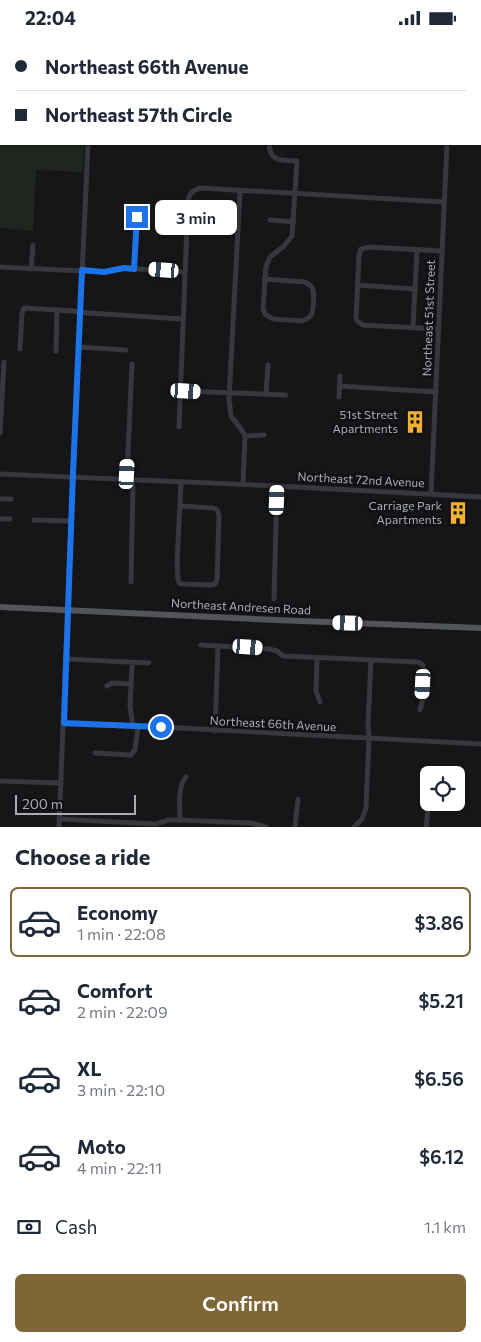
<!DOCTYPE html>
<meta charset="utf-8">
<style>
:root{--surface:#fff;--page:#f2f2f3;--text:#1f2937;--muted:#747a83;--line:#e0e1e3;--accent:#7e6636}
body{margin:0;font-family:Commissioner,sans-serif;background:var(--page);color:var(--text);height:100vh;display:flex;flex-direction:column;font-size:19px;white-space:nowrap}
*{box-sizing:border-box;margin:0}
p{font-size:16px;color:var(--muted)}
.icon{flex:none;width:28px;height:28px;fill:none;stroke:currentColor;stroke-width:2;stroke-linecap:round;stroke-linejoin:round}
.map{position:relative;height:792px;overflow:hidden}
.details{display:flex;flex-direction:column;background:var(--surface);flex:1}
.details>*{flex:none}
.guide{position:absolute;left:0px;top:0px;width:481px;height:110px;box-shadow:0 1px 4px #0004;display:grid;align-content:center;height:110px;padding:0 15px;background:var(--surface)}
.fabs{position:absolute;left:420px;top:731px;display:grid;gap:10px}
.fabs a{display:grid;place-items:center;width:45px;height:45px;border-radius:8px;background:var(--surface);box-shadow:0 1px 4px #0004;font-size:25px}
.scale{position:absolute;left:15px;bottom:12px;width:121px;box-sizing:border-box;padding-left:5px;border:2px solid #a8adb8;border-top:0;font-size:14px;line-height:18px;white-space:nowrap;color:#a8adb8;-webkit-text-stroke:4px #111113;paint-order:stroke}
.end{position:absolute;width:22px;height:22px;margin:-11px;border:6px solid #1a73e8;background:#fff;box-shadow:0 0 0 2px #fff}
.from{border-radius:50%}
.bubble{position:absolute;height:35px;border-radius:8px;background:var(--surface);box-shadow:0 1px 4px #0004;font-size:16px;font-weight:600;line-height:35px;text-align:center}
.car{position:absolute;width:15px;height:30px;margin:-15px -8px;border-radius:6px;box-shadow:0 0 4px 1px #0007;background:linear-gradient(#fff 24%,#345 0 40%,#fff 0 76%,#345 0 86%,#fff 0)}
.guide b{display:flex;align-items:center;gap:18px;height:48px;font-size:19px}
.guide b+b{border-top:1px solid var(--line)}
.guide i{width:12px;height:12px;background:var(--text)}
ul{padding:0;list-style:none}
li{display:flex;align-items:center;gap:15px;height:70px;margin:0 10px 8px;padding:0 5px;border:2px solid transparent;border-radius:8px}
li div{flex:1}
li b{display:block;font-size:19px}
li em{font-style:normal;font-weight:600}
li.active{border-color:var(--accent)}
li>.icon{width:45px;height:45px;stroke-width:1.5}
h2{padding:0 15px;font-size:22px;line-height:60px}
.pay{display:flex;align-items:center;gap:12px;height:55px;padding:0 15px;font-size:19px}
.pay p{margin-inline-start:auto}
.button{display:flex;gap:10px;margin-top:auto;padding:10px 15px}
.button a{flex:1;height:58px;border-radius:8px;background:var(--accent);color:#fff;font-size:20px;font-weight:600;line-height:58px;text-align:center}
.status{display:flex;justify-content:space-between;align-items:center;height:35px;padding:0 25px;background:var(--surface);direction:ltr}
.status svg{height:14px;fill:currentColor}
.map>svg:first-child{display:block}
.green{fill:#1e261f}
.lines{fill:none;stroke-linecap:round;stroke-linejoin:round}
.minor{stroke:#37383d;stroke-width:5}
.major{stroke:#53555c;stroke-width:6}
.route{stroke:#1a73e8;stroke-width:6}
.labels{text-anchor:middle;stroke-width:5;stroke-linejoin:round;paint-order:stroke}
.street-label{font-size:12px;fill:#a8adb8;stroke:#111113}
.poi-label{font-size:12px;fill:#a8adb8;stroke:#111113;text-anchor:end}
</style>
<div class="status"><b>22:04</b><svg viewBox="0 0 49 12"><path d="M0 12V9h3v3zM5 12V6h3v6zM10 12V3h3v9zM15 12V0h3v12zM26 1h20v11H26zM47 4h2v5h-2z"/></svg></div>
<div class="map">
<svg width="481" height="792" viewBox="0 0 481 792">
<rect width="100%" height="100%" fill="#161618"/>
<path class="green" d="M0,70H1V109H84L83,137L36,135L33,196L0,193Z"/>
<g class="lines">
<g class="minor">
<path d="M93,1V0"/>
<path d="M452,1V0"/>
<path d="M0,4L1,5"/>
<path d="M0,51H1"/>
<path d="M240,156L229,364L231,381L241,394L245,401L243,449"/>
<path d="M270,185L294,187"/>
<path d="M0,232L104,237L124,233L184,237"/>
<path d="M134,233L137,182"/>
<path d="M31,234L33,210"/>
<path d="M264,244L305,247C309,249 312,251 313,255C314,260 314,277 311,280C309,284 305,285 301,286L273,284L265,279L263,274L266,231L270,222L284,211L292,201L297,126C282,125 270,128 269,109"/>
<path d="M357,250L415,254"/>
<path d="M413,292L417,215"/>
<path d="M439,294L363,290L358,287L356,283L359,221L361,214L369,212L442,216"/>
<path d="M78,312L126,315"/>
<path d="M20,314L22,278L24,273H25L73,276L88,278L182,284"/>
<path d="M56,316L57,275"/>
<path d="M339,351L436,357"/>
<path d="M181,356L286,360"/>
<path d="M266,359L268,330"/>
<path d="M339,362L340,341"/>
<path d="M179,392L188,166C189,158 193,155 201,153L444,167"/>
<path d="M0,398L4,327"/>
<path d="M245,401L264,400"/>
<path d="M0,439L277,451L481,462"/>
<path d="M431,459L447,109"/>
<path d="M0,464H11"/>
<path d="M180,471L213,473C217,473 218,476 219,480L217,545L215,549L211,550L183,549L179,548L178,545L177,528L181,447"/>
<path d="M0,484H10"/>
<path d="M34,485L71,486"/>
<path d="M131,547L133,451V448L127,439L132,329"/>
<path d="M274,564L277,451"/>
<path d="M201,610L269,614L277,616L283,621L418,627L423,630L424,634L423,664L420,675"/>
<path d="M317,623L316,656L320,667"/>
<path d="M66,624L149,628"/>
<path d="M132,632L130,671L133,692"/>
<path d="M107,651L112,648L131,649"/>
<path d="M64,689L161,692L481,709"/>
<path d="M215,696L218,611"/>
<path d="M95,718L131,720L135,715L138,692"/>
<path d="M0,746L61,748"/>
<path d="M59,784L156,789L168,785H180L251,788L266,792"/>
<path d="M180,785C180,771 177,753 186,742"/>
<path d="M59,792L73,438L88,109"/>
<path d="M295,792L298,764"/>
<path d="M354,792L362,784L366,773L369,704L368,688L371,625"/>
<path d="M426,792L428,775L431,769"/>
</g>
<path class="major" d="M0,572L275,585L481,593"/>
</g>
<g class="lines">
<path class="route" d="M137,182L134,234L124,233L104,237L82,235L73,438L64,688L161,692"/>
</g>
<defs>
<symbol id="building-bare" viewBox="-9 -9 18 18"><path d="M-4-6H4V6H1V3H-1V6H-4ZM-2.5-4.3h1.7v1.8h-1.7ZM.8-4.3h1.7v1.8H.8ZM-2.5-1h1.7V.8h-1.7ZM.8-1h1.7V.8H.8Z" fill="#f2b134" stroke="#111113" stroke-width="2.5" paint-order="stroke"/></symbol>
</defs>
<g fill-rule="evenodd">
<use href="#building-bare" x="399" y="371" width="32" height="32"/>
<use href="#building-bare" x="442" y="462" width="32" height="32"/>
</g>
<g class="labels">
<g class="street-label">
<text transform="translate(429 283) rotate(-88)" y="4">Northeast 51st Street</text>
<text transform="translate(361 445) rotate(3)" y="4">Northeast 72nd Avenue</text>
<text transform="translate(241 572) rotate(3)" y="4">Northeast Andresen Road</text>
<text transform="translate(273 689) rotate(3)" y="4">Northeast 66th Avenue</text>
</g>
<g class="poi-label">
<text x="398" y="384">51st Street<tspan x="398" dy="14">Apartments</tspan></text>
<text x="442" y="475">Carriage Park<tspan x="442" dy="14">Apartments</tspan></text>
</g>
</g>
</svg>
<div class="fabs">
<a><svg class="icon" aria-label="locate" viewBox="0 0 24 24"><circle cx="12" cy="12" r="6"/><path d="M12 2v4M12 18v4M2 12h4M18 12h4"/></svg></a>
</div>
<div class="scale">200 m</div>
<i class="end from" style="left:161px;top:692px"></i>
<i class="end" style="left:137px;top:182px"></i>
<div class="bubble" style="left:155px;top:165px;width:82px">3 min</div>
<i class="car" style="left:164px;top:235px;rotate:274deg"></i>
<i class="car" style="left:186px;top:356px;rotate:93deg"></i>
<i class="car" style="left:127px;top:439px;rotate:3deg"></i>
<i class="car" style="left:277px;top:465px;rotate:2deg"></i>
<i class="car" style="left:348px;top:588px;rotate:272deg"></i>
<i class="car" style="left:248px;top:612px;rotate:94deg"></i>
<i class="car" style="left:423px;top:649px;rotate:183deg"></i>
<div class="guide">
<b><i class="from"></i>Northeast 66th Avenue</b>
<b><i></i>Northeast 57th Circle</b>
</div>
</div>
<section class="details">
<h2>Choose a ride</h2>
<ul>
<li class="active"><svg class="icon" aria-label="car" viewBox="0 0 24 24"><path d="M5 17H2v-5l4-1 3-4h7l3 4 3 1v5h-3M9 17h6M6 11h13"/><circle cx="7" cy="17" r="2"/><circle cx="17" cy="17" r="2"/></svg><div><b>Economy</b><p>1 min · 22:08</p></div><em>$3.86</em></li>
<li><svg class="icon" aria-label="car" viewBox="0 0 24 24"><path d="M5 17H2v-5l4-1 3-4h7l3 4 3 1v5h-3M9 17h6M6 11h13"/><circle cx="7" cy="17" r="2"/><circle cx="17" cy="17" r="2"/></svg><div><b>Comfort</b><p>2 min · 22:09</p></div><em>$5.21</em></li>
<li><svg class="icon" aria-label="car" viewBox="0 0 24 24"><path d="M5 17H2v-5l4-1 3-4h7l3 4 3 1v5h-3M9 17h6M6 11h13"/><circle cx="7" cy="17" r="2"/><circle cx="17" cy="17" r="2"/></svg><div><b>XL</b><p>3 min · 22:10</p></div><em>$6.56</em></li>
<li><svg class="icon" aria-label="car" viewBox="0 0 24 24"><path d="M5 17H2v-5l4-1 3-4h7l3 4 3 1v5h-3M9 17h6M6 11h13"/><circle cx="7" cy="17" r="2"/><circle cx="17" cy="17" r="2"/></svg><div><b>Moto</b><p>4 min · 22:11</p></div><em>$6.12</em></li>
</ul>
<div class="pay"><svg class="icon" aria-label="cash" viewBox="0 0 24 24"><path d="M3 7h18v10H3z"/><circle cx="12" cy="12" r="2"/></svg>Cash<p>1.1 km</p></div>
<div class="button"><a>Confirm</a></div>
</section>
